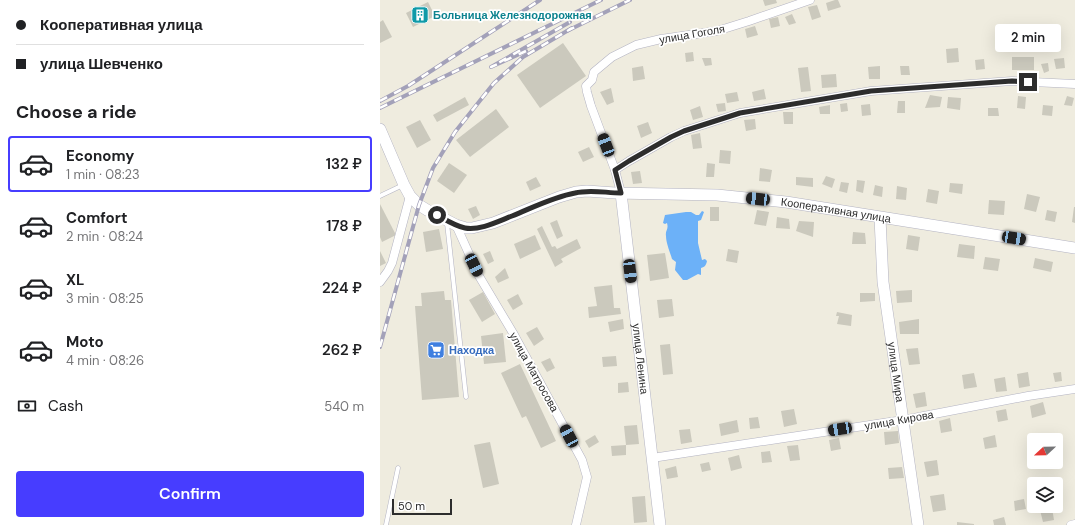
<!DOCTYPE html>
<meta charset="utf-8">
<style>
:root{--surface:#fff;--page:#f2f2f2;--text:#202124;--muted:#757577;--line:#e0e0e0;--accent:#473dff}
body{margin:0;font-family:"DM Sans",sans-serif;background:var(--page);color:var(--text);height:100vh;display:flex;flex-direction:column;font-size:15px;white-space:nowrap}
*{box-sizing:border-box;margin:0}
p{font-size:13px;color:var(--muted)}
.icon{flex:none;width:22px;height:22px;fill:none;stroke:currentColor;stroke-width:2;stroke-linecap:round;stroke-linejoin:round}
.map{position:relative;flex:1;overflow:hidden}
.side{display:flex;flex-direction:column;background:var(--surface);width:380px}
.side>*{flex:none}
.top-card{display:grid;align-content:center;height:88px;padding:0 16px;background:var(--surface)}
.needle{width:26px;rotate:248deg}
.buttons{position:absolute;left:647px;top:433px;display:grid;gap:8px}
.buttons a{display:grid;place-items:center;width:36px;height:36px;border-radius:4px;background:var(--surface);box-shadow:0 4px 16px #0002;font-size:20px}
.scale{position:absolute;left:12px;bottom:10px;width:60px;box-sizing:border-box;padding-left:4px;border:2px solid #2d2d2d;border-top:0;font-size:11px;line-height:14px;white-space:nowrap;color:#2d2d2d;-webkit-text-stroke:3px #fff;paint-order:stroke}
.end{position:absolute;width:18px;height:18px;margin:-9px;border:5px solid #2d2d2d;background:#fff;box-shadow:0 0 0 2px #fff}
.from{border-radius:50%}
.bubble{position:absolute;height:28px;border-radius:4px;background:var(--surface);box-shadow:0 4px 16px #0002;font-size:13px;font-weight:600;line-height:28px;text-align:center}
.car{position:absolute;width:12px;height:24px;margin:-12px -6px;border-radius:5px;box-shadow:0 0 3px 1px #0007;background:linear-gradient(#222 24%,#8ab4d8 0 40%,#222 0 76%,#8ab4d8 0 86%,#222 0)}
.top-card b{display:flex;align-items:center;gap:14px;height:38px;font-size:15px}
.top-card b+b{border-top:1px solid var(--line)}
.top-card i{width:10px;height:10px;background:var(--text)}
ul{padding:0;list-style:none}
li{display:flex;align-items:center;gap:12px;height:56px;margin:0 8px 6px;padding:0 8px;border:2px solid transparent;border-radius:4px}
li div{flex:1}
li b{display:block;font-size:15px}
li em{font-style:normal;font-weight:600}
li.selected{border-color:var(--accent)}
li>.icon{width:36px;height:36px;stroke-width:1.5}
h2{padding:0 16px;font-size:18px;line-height:48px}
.pay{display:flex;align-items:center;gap:10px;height:44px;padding:0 16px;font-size:15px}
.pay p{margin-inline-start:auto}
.primary-button{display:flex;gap:8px;margin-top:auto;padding:8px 16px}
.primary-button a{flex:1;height:46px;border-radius:4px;background:var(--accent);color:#fff;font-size:16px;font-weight:600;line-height:46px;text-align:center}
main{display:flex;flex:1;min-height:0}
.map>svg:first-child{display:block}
.water{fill:#6cb1f8}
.building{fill:#cbc9bd}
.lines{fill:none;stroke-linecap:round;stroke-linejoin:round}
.lane-casing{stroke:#b3b3c2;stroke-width:5}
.street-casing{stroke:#b3b3c2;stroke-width:9}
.secondary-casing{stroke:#b3b3c2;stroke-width:12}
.lane{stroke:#fff;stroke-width:4}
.street{stroke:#fff;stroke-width:8}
.secondary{stroke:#fff;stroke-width:11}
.rail-casing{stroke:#a3a1b9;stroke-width:4}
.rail{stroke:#fff;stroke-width:2.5;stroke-dasharray:8;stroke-linecap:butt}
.route{stroke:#2d2d2d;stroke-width:5}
.labels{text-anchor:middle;stroke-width:3.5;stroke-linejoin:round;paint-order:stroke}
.culture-label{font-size:11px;font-weight:bold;fill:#0d838f;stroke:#fff;text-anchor:start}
.street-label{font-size:11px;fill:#2d2d2d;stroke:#fff}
.shop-label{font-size:11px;font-weight:bold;fill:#366cbe;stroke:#fff;text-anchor:start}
</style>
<main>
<section class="side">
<div class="top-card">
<b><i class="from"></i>Кооперативная улица</b>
<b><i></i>улица Шевченко</b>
</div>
<h2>Choose a ride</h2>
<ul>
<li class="selected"><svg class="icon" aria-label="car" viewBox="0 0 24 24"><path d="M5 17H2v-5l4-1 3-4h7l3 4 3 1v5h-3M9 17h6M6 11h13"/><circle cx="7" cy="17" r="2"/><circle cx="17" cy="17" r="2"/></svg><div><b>Economy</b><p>1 min · 08:23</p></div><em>132 ₽</em></li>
<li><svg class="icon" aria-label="car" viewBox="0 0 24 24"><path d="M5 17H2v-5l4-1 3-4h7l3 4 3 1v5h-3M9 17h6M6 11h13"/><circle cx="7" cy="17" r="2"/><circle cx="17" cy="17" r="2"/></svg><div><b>Comfort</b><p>2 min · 08:24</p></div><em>178 ₽</em></li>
<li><svg class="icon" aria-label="car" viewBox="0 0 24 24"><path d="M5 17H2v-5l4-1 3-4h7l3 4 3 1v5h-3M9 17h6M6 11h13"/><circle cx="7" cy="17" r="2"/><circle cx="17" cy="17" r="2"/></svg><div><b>XL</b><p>3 min · 08:25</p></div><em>224 ₽</em></li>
<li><svg class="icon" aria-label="car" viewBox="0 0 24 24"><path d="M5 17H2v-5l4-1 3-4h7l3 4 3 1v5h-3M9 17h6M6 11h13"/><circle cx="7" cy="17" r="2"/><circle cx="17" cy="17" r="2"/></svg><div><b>Moto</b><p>4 min · 08:26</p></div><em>262 ₽</em></li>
</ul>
<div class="pay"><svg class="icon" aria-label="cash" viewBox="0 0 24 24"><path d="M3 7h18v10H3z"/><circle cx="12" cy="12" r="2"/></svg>Cash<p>540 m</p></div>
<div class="primary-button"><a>Confirm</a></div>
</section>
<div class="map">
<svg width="695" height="525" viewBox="0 0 695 525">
<rect width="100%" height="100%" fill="#efecdf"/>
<path class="water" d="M322,211L324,212L321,220L318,221V243L322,260L325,259L327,261C326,265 325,267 321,268V275L318,274L307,280H303L295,270L296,262L292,259C290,252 286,243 286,236C285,230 289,230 287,223L285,224L283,223L285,215L306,212H311L316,215H319Z"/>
<g class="building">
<path d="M383,0H396L397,3L385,6Z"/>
<path d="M455,0H458L461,7L448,11L446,3Z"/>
<path d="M48,2L55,16L33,27L26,13Z"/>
<path d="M437,5L441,17L432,20L428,7Z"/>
<path d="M412,14L416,23L409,25L405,17Z"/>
<path d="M398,17L400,26L391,28L389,19Z"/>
<path d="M3,20L12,37L0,43V22Z"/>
<path d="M375,26L378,35L367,38L365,29Z"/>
<path d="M183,43L206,76L160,108L137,75Z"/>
<path d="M578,48L579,62L567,63L566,49Z"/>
<path d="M313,52L314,61L306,62L305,53Z"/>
<rect x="632" y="57" width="22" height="13"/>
<path d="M322,58H331L332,65L325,66Z"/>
<path d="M684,58L685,68L676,69L674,59Z"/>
<path d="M604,59L605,69L596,70L595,60Z"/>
<path d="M668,63L669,71L664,73L661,64Z"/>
<path d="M263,66L265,79L253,81L252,68Z"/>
<path d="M500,66V79H489L488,67Z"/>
<path d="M520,66H529L530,75H521Z"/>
<path d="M428,67L431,91L421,92L418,68Z"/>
<path d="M456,74L457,87L442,88L441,75Z"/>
<path d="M231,88L234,102L227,105L220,92Z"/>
<path d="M384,89L386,99L374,101L372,92Z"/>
<path d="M357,92L359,101L347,103L345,94Z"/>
<path d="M550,95L562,97L560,107L545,108Z"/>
<path d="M638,96L646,97L645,109L637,108Z"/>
<path d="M687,96L694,98L692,106L684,105Z"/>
<path d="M85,97L89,105L57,122L53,115Z"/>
<path d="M568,97L581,98L580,110L567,108Z"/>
<path d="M518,101H525V113H517Z"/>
<path d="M345,103L346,111L338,112L336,104Z"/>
<path d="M467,103L468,111L461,112L460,104Z"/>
<path d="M490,104L491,115L482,116L481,105Z"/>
<path d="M450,105V114H440L439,107Z"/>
<path d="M663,105L673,106L672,116L662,115Z"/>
<path d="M320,106L323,117L313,120L310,110Z"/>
<path d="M608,108H618L619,116H608Z"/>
<path d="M116,109L129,127L90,157L76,140Z"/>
<path d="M403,112H413V124H404Z"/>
<path d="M375,119L376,129L366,131L364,120Z"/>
<path d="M40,120L51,140L37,148L26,127Z"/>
<path d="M268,122L272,133L261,138L257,126Z"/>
<path d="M320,133L322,148L313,149L311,135Z"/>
<path d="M209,147L214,157L203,162L198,152Z"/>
<path d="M340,150L351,151L350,164L339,163Z"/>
<path d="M69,163L87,175L74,193L57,181Z"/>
<path d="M327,163L335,164L334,177H326Z"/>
<path d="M380,168L392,170L390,182L379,181Z"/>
<path d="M260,171L262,183L253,184L251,172Z"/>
<path d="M446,176L455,179L452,188L442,184Z"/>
<path d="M156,177L161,186L150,191L146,182Z"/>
<path d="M416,177L433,178V187L416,185Z"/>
<path d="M477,180L485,181L483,193L476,191Z"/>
<path d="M461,182L469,183L467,193L459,191Z"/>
<path d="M570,183L583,184L582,194L569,192Z"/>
<path d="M495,185L503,187L502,197L493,195Z"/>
<path d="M517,186L527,188L526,200L516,199Z"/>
<path d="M548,189L559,191L557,204L546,202Z"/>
<path d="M647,194L660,197L656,212L644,209Z"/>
<path d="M609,200L625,201L624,215L608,214Z"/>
<path d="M0,204L16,235L2,242L0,237Z"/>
<path d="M96,206L100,215L93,219L88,209Z"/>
<rect x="330" y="207" width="9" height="14"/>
<path d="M694,207H695V223L692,222Z"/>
<path d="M377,210L389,212L386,226L374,224Z"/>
<path d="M667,210L677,212L675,222L665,220Z"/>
<path d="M397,217L409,219L410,229L396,228Z"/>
<path d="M177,220L183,236L177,239L170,223Z"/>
<path d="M419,221L434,222L433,237L416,231Z"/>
<path d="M162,226L172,247L175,246L177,249L197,239L201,248L181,259L183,262L175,267L157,229Z"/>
<path d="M59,229L63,249L46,252L43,232Z"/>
<path d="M473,232L485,233L486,244H472Z"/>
<path d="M155,235L161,249L140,259L134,244Z"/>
<path d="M528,235L540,237L538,251L526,249Z"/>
<path d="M579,244L595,246L594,259L577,257Z"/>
<path d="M348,249L359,251L357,263L346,261Z"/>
<path d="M0,251L6,263L0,266Z"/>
<path d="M110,251L114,261L108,264L103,254Z"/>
<path d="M285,253L289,278L270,281L267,255Z"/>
<path d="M605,257L620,259L618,271L603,269Z"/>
<path d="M655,258L673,262L671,272L653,268Z"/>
<path d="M125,268L129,278L118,283L115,277Z"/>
<path d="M232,285L234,308H240L241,314L209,318L208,307L217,306L214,287Z"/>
<path d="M532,290V302L517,303L516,291Z"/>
<path d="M64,291L65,300H71L79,397L42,400L35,306H42L41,293Z"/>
<path d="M103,292L115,314L102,322L89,300Z"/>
<path d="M480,293H495V301L480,302Z"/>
<path d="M138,294L143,304L133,310L127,300Z"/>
<path d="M292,299L294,316L279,318L277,300Z"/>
<path d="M457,312L472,315L471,326L457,324L459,316H456Z"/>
<path d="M243,319L244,329L230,332L228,322Z"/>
<path d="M539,319V334H520L519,322Z"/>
<path d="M157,327L164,339L154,346L146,333Z"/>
<path d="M123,333L126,362L104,364L101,336Z"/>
<path d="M290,344L293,374L283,375L280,345Z"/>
<path d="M538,348L540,364L529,365L526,349Z"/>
<path d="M236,356L237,366L223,367L222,357Z"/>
<path d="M170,358L175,368L167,372L161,362Z"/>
<path d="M140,364L176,441L161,448L146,416L142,418L121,373Z"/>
<path d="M648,372L650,386L639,388L637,374Z"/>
<path d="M681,372L682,381L675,382L673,373Z"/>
<path d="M594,373L597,387L584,389L582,375Z"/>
<path d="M625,377L627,391L616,392L614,379Z"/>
<path d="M248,382L249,392L238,393V383Z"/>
<path d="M545,392L547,406L536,408L533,394Z"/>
<path d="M663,402L666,414L652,418L650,406Z"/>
<path d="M414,409L417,424L404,427L401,411Z"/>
<path d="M626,409L628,420L618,422L616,411Z"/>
<path d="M378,417L380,428L370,429L369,418Z"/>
<path d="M570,418L572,431L561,433L559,421Z"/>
<path d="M357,420L359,432L341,436L339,424Z"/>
<path d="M257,425L259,444L246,445L244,426Z"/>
<path d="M310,429L312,442L301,444L299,430Z"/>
<path d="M518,431L519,443L505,445L504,432Z"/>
<path d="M215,435L219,442L209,448L205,441Z"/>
<path d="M615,435L617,447L605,449L603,438Z"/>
<path d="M459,438L461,449L451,451L449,440Z"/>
<path d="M110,442L119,484L103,488L94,445Z"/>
<path d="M246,445V455L232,456L231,446Z"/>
<path d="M418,445L420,460L410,461L407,446Z"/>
<path d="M390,451L392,462L382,463L381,452Z"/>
<path d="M359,455L362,468L351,471L348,458Z"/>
<path d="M557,460L559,475L547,477L544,462Z"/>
<path d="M329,462L331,470L322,472L320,464Z"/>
<path d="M296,466L298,477L287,479L285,469Z"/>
<path d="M522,467L524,478L509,479L508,468Z"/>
<path d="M564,494L566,510L553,512L550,496Z"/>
<path d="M265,496L267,522L254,523L252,497Z"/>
<path d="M644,499L646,509L635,511L634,501Z"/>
<path d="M672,508L674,520L663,522L660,510Z"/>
<path d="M624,517L626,525H614L613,520Z"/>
<path d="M577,522L594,524V525H577Z"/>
</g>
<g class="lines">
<defs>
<g id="lane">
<path d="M0,196L23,185"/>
<path d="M67,223L86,397"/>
<path d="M6,525L18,468"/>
</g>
<g id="street">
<path d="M235,170L249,161L291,137L304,131L360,113L491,91L632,81L695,84"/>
<path d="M241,193L235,170L211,106L207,92L206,86L212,80L214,72L232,57L256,45L281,39L337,31L369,21L430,0"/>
<path d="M76,225L99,276L133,333L202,460L207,477L196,525"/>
<path d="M0,282L8,271L12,263L30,196"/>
<path d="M272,458L523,420L648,396L695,389"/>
<path d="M691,525L695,524"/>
</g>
<g id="secondary">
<path id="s1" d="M0,129L24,185L30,196L39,205L47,210L76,225L86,228H92L113,223L179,197L196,192L207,191L235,193L337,195L406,202L695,248"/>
<path id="s2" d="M241,193L280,525"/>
<path id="s3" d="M500,218L503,282L538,525"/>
</g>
</defs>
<use href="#lane" class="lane-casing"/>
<use href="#street" class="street-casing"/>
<use href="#secondary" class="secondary-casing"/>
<use href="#lane" class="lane"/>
<use href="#street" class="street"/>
<use href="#secondary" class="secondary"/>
<defs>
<g id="rail">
<path d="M187,31L250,0"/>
<path d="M146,51L111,67L190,22"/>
<path d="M0,101L28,86L160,0"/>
<path d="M0,108L221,0"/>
<path d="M0,347L39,205L53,168L75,132L114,83L143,57L192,28"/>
</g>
</defs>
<use href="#rail" class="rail-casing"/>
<use href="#rail" class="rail"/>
</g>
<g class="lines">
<path class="route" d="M57,215C66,220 75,226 85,228C99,231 119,221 132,216C152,208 173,197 195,193C210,189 226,193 241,193L235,170L249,161L291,137L304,131L360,113L491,91L632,81L648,82"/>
</g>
<defs>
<symbol id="building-square" viewBox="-11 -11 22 22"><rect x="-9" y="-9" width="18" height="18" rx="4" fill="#0f9aa8" stroke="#fff"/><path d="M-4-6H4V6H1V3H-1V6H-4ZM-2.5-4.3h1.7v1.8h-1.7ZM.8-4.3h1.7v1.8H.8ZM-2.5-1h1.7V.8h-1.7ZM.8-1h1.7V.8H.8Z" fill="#fff"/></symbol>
<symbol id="supermarket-square" viewBox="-11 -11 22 22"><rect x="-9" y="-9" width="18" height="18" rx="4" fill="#3f7fe0" stroke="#fff"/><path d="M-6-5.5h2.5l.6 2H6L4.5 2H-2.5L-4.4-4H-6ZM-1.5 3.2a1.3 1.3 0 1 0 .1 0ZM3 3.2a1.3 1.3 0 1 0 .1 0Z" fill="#fff"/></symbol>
</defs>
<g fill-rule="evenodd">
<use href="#building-square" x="30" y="5" width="20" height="20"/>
<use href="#supermarket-square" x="46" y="340" width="20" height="20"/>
</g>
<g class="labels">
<g class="culture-label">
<text x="53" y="19">Больница Железнодорожная</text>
</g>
<g class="street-label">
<text transform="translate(312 34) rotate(-10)" y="4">улица Гоголя</text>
<text dy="4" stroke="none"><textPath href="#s1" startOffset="516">Кооперативная улица</textPath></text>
<text dy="4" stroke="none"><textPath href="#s2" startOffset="167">улица Ленина</textPath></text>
<text transform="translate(154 372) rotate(61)" y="4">улица Матросова</text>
<text dy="4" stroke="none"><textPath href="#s3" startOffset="155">улица Мира</textPath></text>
<text transform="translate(519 420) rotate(-10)" y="4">улица Кирова</text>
</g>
<g class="shop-label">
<text x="69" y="354">Находка</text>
</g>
</g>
</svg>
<div class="buttons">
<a><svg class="needle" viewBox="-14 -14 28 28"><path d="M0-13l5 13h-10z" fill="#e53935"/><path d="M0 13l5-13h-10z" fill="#757577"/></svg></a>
<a><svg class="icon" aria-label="layers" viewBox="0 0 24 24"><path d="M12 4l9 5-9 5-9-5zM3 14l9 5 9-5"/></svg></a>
</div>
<div class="scale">50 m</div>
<i class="end from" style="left:57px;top:215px"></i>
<i class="end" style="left:648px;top:82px"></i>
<div class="bubble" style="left:615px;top:24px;width:66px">2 min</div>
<i class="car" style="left:226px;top:145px;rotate:339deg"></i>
<i class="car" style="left:378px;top:199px;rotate:276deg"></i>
<i class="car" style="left:634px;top:238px;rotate:99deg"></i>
<i class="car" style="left:94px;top:265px;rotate:154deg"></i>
<i class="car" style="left:250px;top:271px;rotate:173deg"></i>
<i class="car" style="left:460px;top:429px;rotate:261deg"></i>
<i class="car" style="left:189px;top:436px;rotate:332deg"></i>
</div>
</main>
